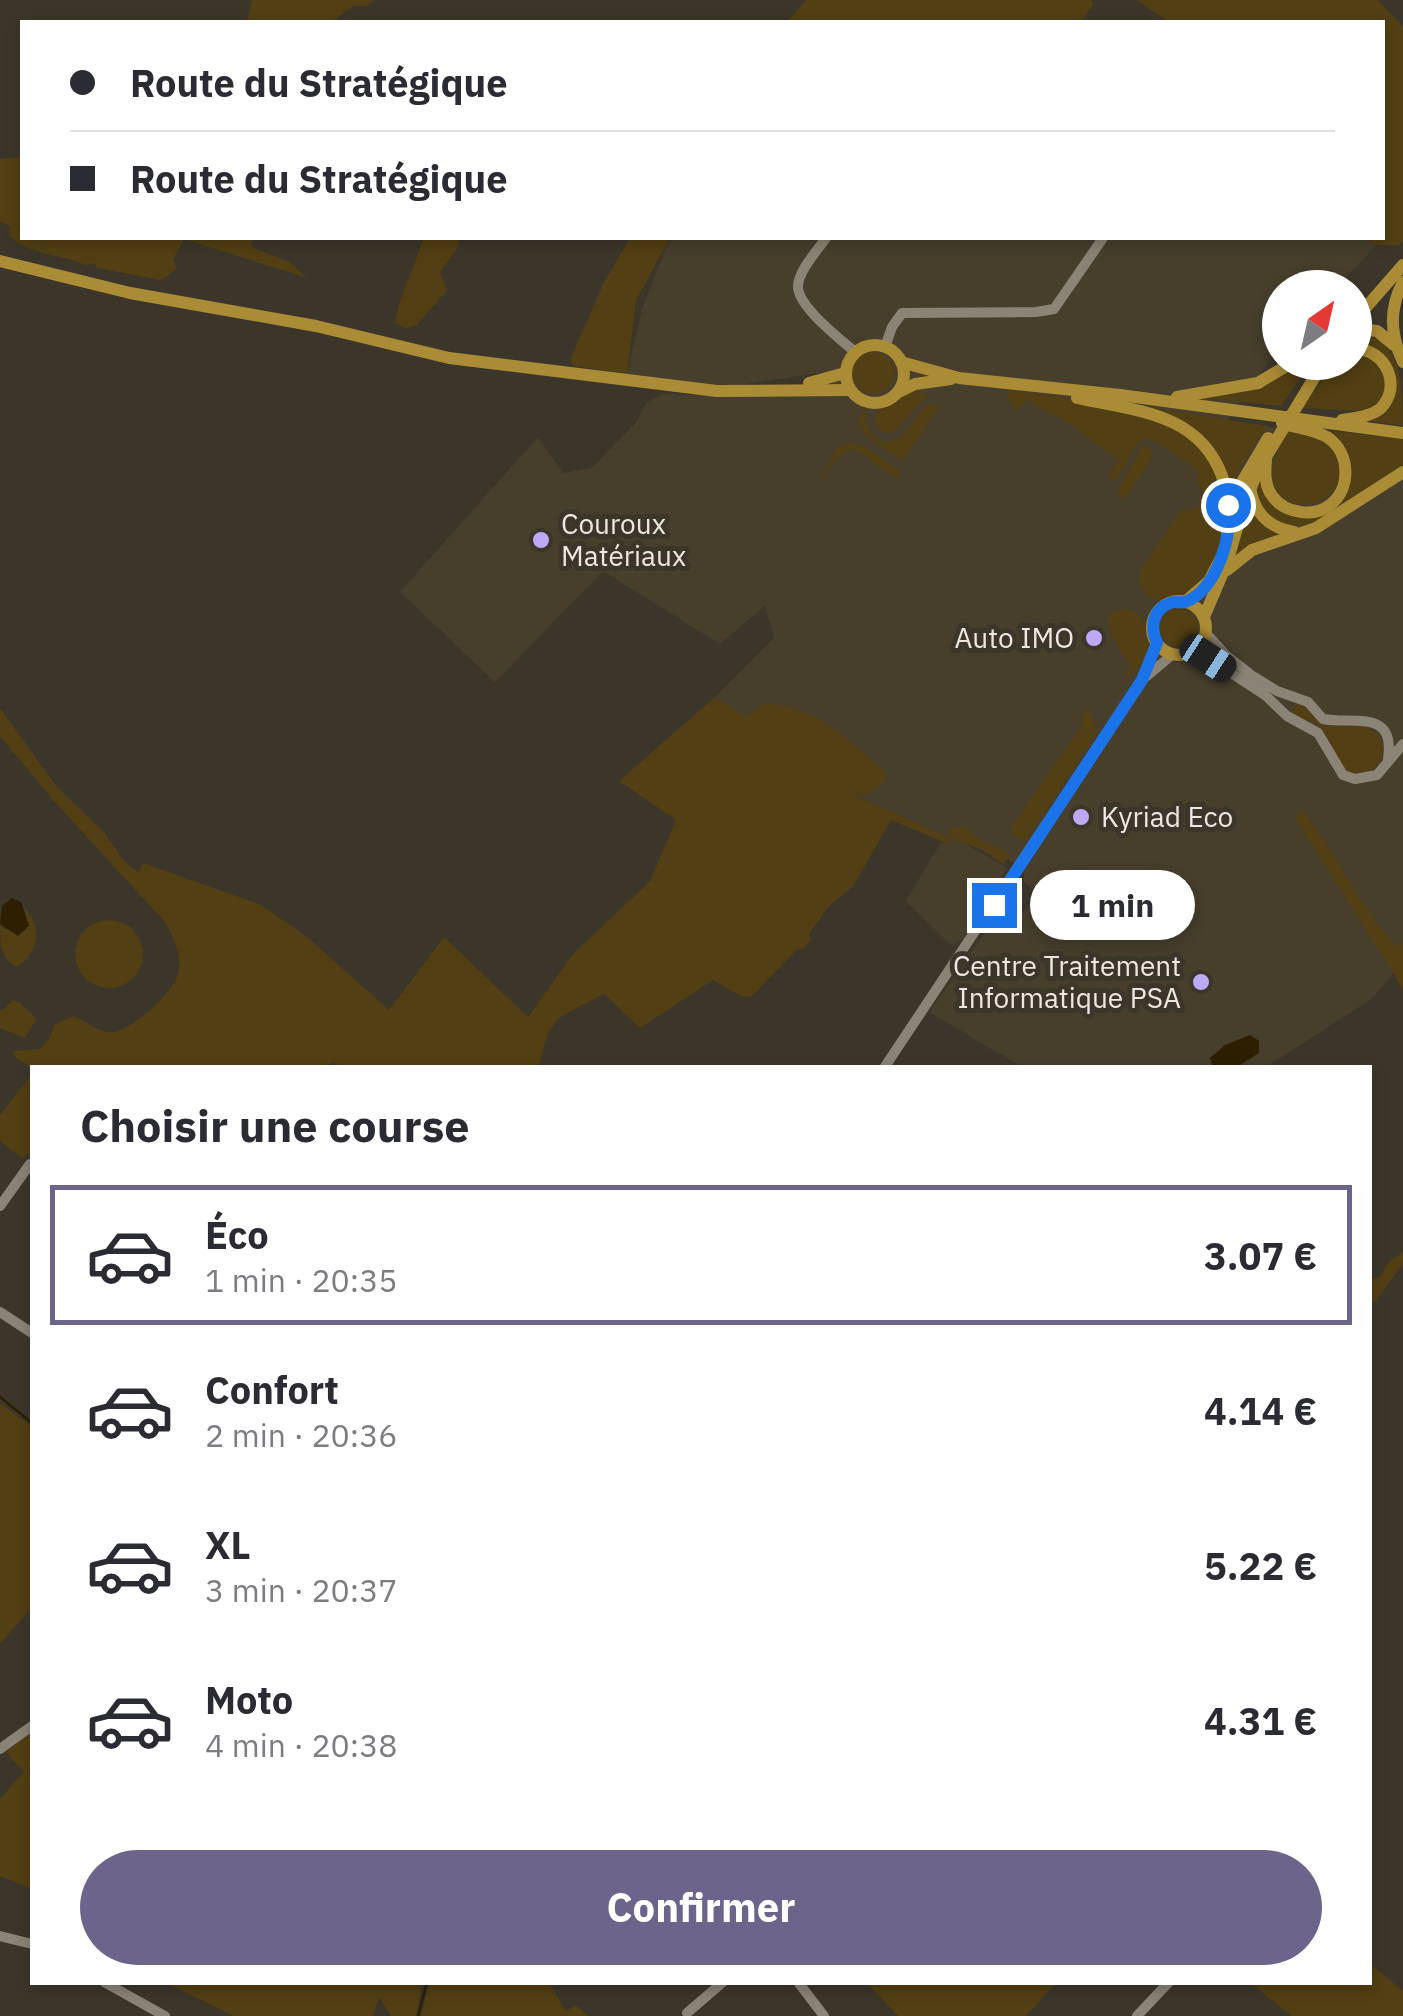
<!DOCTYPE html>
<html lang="fr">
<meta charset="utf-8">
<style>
:root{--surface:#fff;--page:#f2f2f3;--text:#2b2b33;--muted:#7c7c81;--line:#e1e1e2;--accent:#6c648b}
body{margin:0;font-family:"IBM Plex Sans",sans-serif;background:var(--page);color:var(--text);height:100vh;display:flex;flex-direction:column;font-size:38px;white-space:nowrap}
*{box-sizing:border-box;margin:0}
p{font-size:32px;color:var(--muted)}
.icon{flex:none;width:55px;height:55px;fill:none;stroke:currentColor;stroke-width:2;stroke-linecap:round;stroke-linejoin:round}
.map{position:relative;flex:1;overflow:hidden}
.details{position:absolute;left:30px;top:1065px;width:1342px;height:920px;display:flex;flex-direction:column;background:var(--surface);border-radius:0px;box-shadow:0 5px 15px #0003}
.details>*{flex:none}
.banner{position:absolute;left:20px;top:20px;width:1365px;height:220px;border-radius:0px;box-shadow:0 5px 15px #0003;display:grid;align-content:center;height:220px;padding:0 50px;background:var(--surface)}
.needle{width:65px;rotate:34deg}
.buttons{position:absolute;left:1262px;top:270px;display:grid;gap:20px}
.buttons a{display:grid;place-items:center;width:110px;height:110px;border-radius:50%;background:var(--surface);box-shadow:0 5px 15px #0003;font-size:50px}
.end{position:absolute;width:45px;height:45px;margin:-22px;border:12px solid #1a73e8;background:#fff;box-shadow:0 0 0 5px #fff}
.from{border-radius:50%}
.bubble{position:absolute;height:70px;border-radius:35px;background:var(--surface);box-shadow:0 5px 15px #0003;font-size:32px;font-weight:800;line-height:70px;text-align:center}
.car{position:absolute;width:30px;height:60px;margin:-30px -15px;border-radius:12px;box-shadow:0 0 8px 2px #0007;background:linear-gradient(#222 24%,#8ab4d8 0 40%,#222 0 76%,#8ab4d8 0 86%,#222 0)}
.banner b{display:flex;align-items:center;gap:35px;height:95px;font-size:38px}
.banner b+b{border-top:2px solid var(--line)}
.banner i{width:25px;height:25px;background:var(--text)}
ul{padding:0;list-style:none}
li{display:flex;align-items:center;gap:30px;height:140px;margin:0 20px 15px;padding:0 30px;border:5px solid transparent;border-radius:0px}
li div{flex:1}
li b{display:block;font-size:38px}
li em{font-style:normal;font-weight:800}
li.on{border-color:var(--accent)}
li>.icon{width:90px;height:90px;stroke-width:1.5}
h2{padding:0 50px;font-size:45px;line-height:120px}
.cta{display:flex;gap:20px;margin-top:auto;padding:20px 50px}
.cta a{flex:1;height:115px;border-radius:60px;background:var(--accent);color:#fff;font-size:40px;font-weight:800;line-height:115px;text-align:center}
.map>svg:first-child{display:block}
.built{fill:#473e2c}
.green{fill:#523f13}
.water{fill:#2d1f00}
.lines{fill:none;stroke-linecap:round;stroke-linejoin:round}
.stream{stroke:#2d1f00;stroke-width:2.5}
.minor{stroke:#8b8476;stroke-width:10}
.major{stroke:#ab8c36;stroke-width:12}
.route{stroke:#1a73e8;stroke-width:12}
.poi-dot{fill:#bcaaf6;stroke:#3c362a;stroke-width:4}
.labels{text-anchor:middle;stroke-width:10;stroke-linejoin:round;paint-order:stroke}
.poi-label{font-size:28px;fill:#ece8e1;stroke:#3c362a;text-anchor:start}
</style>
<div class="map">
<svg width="1403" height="2016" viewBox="0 0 1403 2016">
<rect width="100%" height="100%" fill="#3c362a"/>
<path class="built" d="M670,238H1366L1377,245L1336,287L1280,288V346L1226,422L1403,441V942L1396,948L1392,976L1370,1000L1266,1067H1022L929,1012L995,919L1002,918L1011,929L1038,892L1024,882V870L985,843L960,841L1007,868L963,939L951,945L906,901L941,842L948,844L951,839L856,796L715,697L774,638L765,606L720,644L603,571L495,682L400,592L538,437L563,473L592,468L637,421L647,402L663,394L743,396L834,391L832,371L732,386L627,374L643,306Z"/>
<g class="green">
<path d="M252,0H374L367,6H353L331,22H247Z"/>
<path d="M806,0H1092L1093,5L1081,22H787Z"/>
<path d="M1137,0H1378L1403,27V241L1400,245H1377L1366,238H1382V22H1169Z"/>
<path d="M22,157V238H254L251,245L254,248L288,261L307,278L184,239L173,259L177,269L161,280L97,268L94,263L85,265C62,254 26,255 9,235L10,226L0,222V159Z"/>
<path d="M423,238H460L457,249L440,272L447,290L417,325L406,328L395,323C400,292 415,268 423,238Z"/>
<path d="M630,238H670L636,300L627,374L574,366L570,360L603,284Z"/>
<path d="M1357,333C1403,340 1403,384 1403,426L1364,420C1373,413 1384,407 1391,399C1403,373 1380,345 1355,344Z"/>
<circle cx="873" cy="373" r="21"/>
<path d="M1355,353L1367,355L1387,375L1382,400L1364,411L1301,408L1336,363L1355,362Z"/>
<path d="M1297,363H1311L1281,406L1209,398L1228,394Z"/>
<path d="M913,389L929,396C913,405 907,424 891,433L881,431L875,423L877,412Z"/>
<path d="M1011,391C1054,396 1165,409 1195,439C1228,472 1238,554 1199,586C1187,596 1170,597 1156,600C1140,594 1137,584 1141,569L1180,511L1196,508L1204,495L1198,483L1197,469L1152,439C1127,437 1130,471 1111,482L1109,475L1119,460L1056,414H1050L1027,399L1016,411L1007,394Z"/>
<path d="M932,403L939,407L902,461L864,434L859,424L863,408L866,409C864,426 868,434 883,442L898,440L925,407Z"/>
<path d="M1134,405L1267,426L1239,469L1230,502L1196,430L1177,417Z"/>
<path d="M1288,431C1310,435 1332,438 1338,463C1353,522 1231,523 1288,431Z"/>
<path d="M1333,431L1403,439V468C1368,490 1334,519 1293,528L1263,513L1254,490L1260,476L1301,515L1346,489Z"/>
<path d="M847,443L859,444L900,471L901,475L896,478L856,450C837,447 830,471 819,482L836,449Z"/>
<path d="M1144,444L1152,450L1150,462L1124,500L1117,492Z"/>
<path d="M1247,506L1276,535L1234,555Z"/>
<path d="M1126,609C1145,614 1148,632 1150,650L1141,666L1121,681L1131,666L1119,650L1107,621L1113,611Z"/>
<circle cx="1179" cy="628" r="19"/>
<path d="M715,697L746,717L764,703C816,706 850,740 887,774C886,785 872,791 863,796L854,792L856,796L952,839L948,844L891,820L854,885L829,906L809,934L811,940L803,949L796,950L752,996L743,997L713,980L640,1028L604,994C556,1020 551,1012 539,1067L340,1068L333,1062L329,1065L331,1068H32V1157L28,1154L22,1158L0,1141V1115L31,1075L28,1065L16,1058L13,1051L40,1049L49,1039L54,1025L73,1016C84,1020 97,1031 108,1032C128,1035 174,992 178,974C182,955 174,939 165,922L54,801L0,736V708L57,787L103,831L125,862L138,872L143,863L259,904L306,936L389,1010L444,937L528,1017L573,954L650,881L676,820L619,781Z"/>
<path d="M1297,703H1302C1335,748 1344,709 1379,735L1384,750C1380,761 1375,771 1363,773C1334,778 1335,738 1317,724C1310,719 1301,719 1294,717L1292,712Z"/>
<path d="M1088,706L1097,733L1026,839L1021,840L1010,829L1083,724L1081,718Z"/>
<path d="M1303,810C1336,855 1360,905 1396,947L1403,942V989L1294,816Z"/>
<path d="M964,827C970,831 977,839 983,842C993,847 1001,846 1010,856L1003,864L981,849L959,842L946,832L950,828Z"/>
<path d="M24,907C43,926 39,953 17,967C0,959 0,941 0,924L5,930L29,926Z"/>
<circle cx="109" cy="954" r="34"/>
<path d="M12,1000L19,1002L37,1019L24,1038L0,1028V1010H4Z"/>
<path d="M1403,1252V1263L1375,1302H1370V1279L1380,1277L1388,1263Z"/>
<path d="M0,1403L32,1427V1607L0,1644Z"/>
<path d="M32,1732V1889L0,1876V1799L24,1772L6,1752Z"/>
<path d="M1370,1964L1403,1991V2016H1292L1250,1983L1370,1982Z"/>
<path d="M430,1982L549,1983L566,2011L575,2005L588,2016H421Z"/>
<path d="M166,1983L422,1982V1983L416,2016H391L379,1997L373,2016H234Z"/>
<path d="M867,1983H1056L1026,2016H898Z"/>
</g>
<g class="water">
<path d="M12,898L21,902L29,926L18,936L0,924L2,906Z"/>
<path d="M1250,1035L1259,1041V1053L1237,1067H1213L1210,1058L1225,1045Z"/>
</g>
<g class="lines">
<g class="stream">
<path d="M0,1397L32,1423"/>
<path d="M418,2016L427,1982"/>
</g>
<g class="minor">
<path d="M826,238C817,251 799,270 798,286C797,306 840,339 855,352"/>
<path d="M885,347L892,327L902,313L1036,312L1054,309L1103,238"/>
<path d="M1206,633L1226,655L1251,675L1277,691L1308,702L1323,719C1352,725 1396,708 1388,759"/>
<path d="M1193,652L1208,658L1265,695L1287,716L1318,733L1343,775L1355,779L1377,775L1403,744"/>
<path d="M1147,676L1173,654"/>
<path d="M884,1068L1142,680L1157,643"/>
<path d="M0,1206L30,1164"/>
<path d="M0,1312L32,1333"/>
<path d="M0,1749L32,1726"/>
<path d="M0,1936L32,1944"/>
<path d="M104,1982L165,2016"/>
<path d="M798,1982L824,2016"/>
<path d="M687,2013L723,1982"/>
<path d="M1137,2016L1169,1982"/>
</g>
<g class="major">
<path d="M0,261L130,293L316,326L449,358L717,391L850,390"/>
<path d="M1403,282C1389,309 1390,334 1403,362"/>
<path d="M1355,320L1403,265"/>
<path d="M1355,328L1377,331L1394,345"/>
<circle cx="875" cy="374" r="29"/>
<path d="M901,362L959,378L1120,395L1403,433"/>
<path d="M809,383L845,373"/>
<path d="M899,392L915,384L951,379"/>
<path d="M1177,397L1258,383L1293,362"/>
<path d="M1077,398C1135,411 1198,412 1222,476C1226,488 1227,503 1230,515"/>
<path d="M1342,420C1355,418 1369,417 1380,409C1403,387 1386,349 1355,349"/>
<path d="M1266,459C1265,472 1264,486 1273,497C1285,513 1314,518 1330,505C1352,488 1350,452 1327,437C1314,429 1296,428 1282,423"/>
<path d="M1250,486C1253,512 1269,528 1294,532"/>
<path d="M1227,534L1242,482L1268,438"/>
<path d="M1227,570L1252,550L1316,528L1403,472"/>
<circle cx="1179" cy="628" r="27"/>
<path d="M1185,602L1209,581L1221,558"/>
<path d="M1204,617L1227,563L1243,507L1258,470L1324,362"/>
</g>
</g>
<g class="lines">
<path class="route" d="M994,905L1142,680L1157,643C1150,628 1152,610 1170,603C1174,601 1180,603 1185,602C1216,592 1234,533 1228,505"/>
</g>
<g class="poi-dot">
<circle cx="541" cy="540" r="10"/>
<circle cx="1094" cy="638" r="10"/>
<circle cx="1081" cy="817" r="10"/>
<circle cx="1201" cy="982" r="10"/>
</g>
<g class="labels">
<g class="poi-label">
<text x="561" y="534">Couroux<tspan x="561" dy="32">Matériaux</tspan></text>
<text x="1074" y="648" text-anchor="end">Auto IMO</text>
<text x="1101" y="827">Kyriad Eco</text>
<text x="1181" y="976" text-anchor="end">Centre Traitement<tspan x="1181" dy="32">Informatique PSA</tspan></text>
</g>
</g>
</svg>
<div class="buttons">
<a><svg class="needle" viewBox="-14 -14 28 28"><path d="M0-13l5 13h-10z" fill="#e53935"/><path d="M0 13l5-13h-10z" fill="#7c7c81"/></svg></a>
</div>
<i class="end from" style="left:1228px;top:505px"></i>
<i class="end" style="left:994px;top:905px"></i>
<div class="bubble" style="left:1030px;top:870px;width:165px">1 min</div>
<i class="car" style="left:1208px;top:658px;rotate:123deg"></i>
<div class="banner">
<b><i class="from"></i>Route du Stratégique</b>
<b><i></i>Route du Stratégique</b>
</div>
<section class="details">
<h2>Choisir une course</h2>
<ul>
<li class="on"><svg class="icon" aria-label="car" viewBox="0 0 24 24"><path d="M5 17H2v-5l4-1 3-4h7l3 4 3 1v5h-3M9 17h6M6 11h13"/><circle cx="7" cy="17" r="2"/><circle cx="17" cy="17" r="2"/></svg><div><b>Éco</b><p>1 min · 20:35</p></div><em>3.07 €</em></li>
<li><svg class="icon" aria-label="car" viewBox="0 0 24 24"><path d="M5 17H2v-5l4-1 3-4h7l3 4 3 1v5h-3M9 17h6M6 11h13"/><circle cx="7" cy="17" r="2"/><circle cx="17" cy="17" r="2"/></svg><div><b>Confort</b><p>2 min · 20:36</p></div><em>4.14 €</em></li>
<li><svg class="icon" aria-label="car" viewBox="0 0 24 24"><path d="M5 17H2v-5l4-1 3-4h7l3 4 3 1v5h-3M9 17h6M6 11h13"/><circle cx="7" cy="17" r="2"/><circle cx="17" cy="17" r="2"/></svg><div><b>XL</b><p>3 min · 20:37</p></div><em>5.22 €</em></li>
<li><svg class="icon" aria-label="car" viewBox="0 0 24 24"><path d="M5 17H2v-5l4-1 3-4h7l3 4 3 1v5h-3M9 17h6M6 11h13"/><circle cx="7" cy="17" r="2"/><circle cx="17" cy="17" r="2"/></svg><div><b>Moto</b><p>4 min · 20:38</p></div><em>4.31 €</em></li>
</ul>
<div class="cta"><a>Confirmer</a></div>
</section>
</div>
